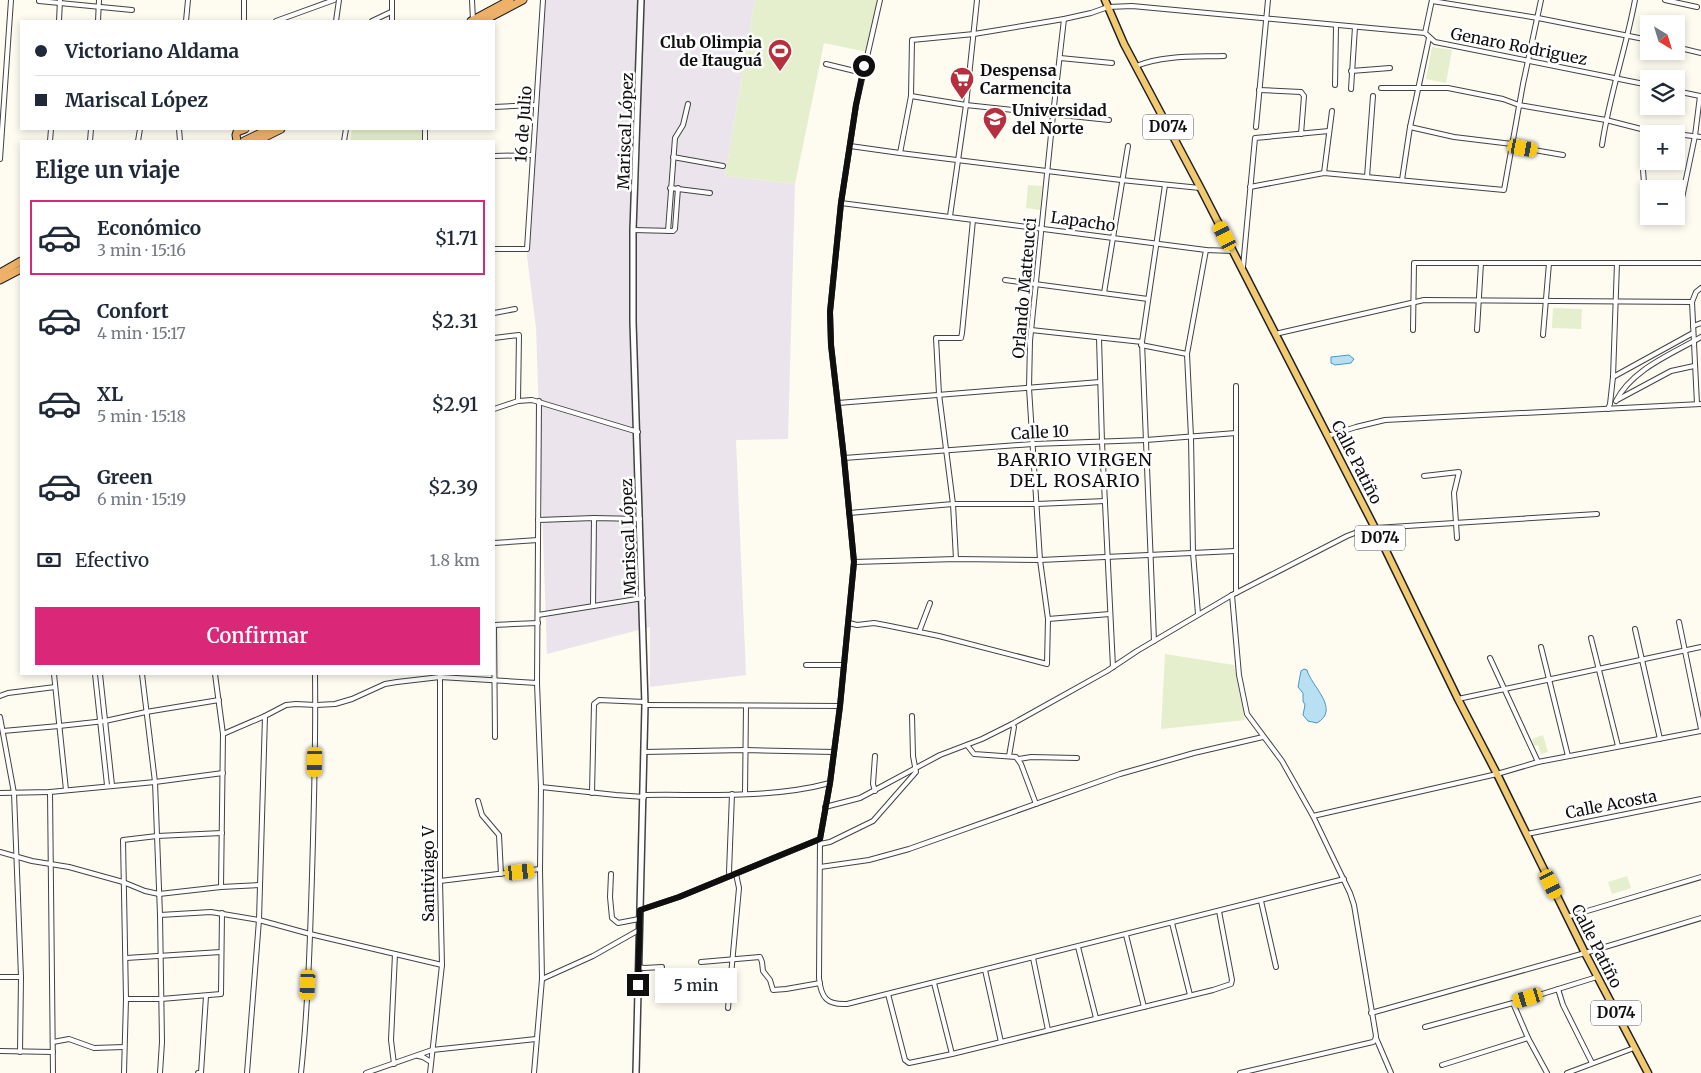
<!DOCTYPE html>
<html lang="es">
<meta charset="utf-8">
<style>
:root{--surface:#fff;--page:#f6f6f7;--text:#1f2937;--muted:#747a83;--line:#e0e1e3;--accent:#db2777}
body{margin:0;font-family:Merriweather,serif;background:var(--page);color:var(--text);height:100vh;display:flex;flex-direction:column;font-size:19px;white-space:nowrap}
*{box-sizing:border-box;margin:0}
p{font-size:16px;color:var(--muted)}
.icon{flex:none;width:28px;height:28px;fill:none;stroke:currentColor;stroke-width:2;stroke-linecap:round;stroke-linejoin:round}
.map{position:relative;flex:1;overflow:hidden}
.side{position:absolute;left:20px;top:140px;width:475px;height:535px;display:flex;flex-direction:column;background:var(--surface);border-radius:0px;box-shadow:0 2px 8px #0003}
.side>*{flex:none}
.top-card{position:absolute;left:20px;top:20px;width:475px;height:110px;border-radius:0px;box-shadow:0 2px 8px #0003;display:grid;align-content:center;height:110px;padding:0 15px;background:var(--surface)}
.needle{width:32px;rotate:142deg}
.tools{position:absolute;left:1640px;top:15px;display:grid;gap:10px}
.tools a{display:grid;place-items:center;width:45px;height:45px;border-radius:0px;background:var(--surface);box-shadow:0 2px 8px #0003;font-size:25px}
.end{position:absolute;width:22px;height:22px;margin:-11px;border:6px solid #0f0f0f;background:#fff;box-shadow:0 0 0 2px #fff}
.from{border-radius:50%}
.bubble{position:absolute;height:35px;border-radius:0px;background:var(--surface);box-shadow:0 2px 8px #0003;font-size:16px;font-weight:600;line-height:35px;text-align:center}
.car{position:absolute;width:15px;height:30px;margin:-15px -8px;border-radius:6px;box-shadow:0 0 4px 1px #0007;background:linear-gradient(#f5c518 24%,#345 0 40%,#f5c518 0 76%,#345 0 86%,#f5c518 0)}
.top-card b{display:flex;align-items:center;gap:18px;height:48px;font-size:19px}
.top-card b+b{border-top:1px solid var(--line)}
.top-card i{width:12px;height:12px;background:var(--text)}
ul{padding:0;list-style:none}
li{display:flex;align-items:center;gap:15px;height:75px;margin:0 10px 8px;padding:0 5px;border:2px solid transparent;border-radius:0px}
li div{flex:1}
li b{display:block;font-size:19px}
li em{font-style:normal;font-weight:600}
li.selected{border-color:var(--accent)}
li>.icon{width:45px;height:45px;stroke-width:1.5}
h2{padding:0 15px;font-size:22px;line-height:60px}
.pay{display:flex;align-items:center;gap:12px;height:55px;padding:0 15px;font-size:19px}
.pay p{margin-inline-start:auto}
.cta{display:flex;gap:10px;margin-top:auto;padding:10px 15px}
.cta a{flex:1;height:58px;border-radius:0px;background:var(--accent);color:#fff;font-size:20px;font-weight:600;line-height:58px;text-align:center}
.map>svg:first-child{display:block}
.industrial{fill:#ebe4ec}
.pitch{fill:#e5efce}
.water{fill:#b9e0f2;stroke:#4499c5}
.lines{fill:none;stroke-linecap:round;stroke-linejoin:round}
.minor-casing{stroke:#424242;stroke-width:6}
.tertiary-casing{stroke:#424242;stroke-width:8}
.primary-casing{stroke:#202020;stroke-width:9}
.trunk-casing{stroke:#202020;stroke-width:9}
.minor{stroke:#fff;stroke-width:4}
.tertiary{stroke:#fff;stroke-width:5}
.primary{stroke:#f0c970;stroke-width:6}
.trunk{stroke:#eeb169;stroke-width:7}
.route{stroke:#0f0f0f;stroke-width:6}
.labels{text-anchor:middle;stroke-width:5;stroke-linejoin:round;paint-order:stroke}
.shield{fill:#fff;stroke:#575757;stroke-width:1}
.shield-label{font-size:15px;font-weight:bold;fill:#0f0f0f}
.poi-label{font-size:16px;font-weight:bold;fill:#0f0f0f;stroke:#fff;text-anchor:start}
.street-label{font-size:16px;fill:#0f0f0f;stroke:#fff}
.neighbourhood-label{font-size:18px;letter-spacing:1px;fill:#0f0f0f;stroke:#fff}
</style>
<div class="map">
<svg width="1701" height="1073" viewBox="0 0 1701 1073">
<rect width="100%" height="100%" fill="#fefbf1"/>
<path class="industrial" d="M545,0H755L725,176L795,184L788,439L736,440L746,675L650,687V627L547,654L536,328L527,256L537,128Z"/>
<g class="pitch">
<path d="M755,0H880L867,52L824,43L795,184L725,176Z"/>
<path d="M1432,47L1452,50L1446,83L1426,79Z"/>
<path d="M352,129H422V141H350Z"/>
<path d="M1028,185L1042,186L1040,210L1026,208Z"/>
<path d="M1553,308L1582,309L1581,329L1552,328Z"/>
<path d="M1165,654L1234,665L1245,720L1161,729Z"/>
<path d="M1543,735L1548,752L1541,754L1538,745L1534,746L1532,739Z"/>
<path d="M1627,876L1631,888L1612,894L1608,882Z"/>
</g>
<g class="water">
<path d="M1349,355L1354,359L1351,363L1335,365L1331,363V357Z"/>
<path d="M1304,669L1307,670C1311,686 1341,709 1317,723L1308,721L1303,715L1305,705L1303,701V693L1298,687L1301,671Z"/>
</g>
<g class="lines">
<defs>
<g id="minor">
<path d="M392,0V21"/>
<path d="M472,0L473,20"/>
<path d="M880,0L856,105L841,203L830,312L831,345L844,458L854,562L840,706L830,783L820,839L819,978C821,998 827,1005 847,1004L1344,879"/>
<path d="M1665,0L1697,7"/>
<path d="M39,1L132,10"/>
<path d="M1432,1L1538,18L1649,40"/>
<path d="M59,21L60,0"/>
<path d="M98,21L99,0"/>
<path d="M186,21L188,0"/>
<path d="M244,21V0"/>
<path d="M276,21L334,0"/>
<path d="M336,21L339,0"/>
<path d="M372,21L391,12"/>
<path d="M1425,33L1432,0"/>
<path d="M1676,47L1701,53"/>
<path d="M1060,58L1112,63"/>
<path d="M826,64L863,73"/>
<path d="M1136,66C1164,55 1194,57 1224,56"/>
<path d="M1351,71L1390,68"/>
<path d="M1335,85L1336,26"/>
<path d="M1381,88H1448L1503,99L1519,105L1606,120L1649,131L1675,134"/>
<path d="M1351,89L1355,27"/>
<path d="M1259,90L1301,92L1304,96L1301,134"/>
<path d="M1676,91L1700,96L1695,136L1681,203"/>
<path d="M911,96L966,105L1109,120"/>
<path d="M494,107L536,105"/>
<path d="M1256,127L1268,0"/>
<path d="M1410,127L1454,137L1512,144L1523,148L1563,155"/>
<path d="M179,129L180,141"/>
<path d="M425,129V141"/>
<path d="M1676,134L1701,137"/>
<path d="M50,141L51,129"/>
<path d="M90,141L91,129"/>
<path d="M138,141L140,129"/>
<path d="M344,141L346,129"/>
<path d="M1602,145C1609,96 1626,49 1635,0"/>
<path d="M850,146L900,153L1121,180L1200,188"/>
<path d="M900,153L911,96L912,40L974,34L1064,19L1091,13L1108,7L1132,6L1425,33L1435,42L1649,85"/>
<path d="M494,156L533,155"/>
<path d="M673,157L723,166"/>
<path d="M0,159L11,0"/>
<path d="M1324,173L1332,111"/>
<path d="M1367,177L1373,96"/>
<path d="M1402,180L1410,127L1429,38"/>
<path d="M1644,183L1643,170L1649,144"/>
<path d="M1250,187L1324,173L1504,190L1523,84L1541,0"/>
<path d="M670,188L710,193"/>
<path d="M841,203L1206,250L1233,251"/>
<path d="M950,216L966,105L977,0"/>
<path d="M633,230L673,231L675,229L678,188"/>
<path d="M668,231L675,138L683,125L688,104"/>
<path d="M494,249H527L543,0"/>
<path d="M1243,267L1255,138L1329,131"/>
<path d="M1005,280L1148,299"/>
<path d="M1104,293L1128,146"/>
<path d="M494,313L515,309"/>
<path d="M1693,326L1701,323"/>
<path d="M1031,330L1142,342L1165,185"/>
<path d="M1413,330L1414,263H1700"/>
<path d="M1477,330L1481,263"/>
<path d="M1275,334L1424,300L1692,302"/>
<path d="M1543,335L1549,263"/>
<path d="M494,338L519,335L518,401"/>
<path d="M1099,338L1102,442L1113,667"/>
<path d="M1142,342L1154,641"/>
<path d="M1141,345L1187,354"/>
<path d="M1613,377L1693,333"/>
<path d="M1617,400L1671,371L1694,366"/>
<path d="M1616,401C1632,369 1672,354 1701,337"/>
<path d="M838,403L1100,382"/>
<path d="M1697,404L1692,302L1696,292L1701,288"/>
<path d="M494,409L518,401L532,400L638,432"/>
<path d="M1608,409L1610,404L1613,377L1617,263"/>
<path d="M1328,436L1356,427L1385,420L1701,404"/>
<path d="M844,458L1033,444L1146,440L1236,433"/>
<path d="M1424,476L1459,472L1454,493L1457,538"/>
<path d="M849,513L953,504H1037L1105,501"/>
<path d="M538,520L594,518L640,519"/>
<path d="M494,543L538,540"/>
<path d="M956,559L953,504L939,394L936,338H961L962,333L973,220"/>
<path d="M854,562L956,559L1040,560L1235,551"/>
<path d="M1236,593V386"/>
<path d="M1232,595L1239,675L1247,714L1282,761L1313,816L1350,893L1354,905L1376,1036L1375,1040L1373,1042L1240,1073"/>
<path d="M593,606L594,518"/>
<path d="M1198,614L1193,553L1191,437L1187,354L1206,250"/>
<path d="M538,615L643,598"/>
<path d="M1048,619L1110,614"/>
<path d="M1679,622L1701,729"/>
<path d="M849,623L857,625L874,623L885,625L939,636L1047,664L1048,619L1040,560L1029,388L1030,341L1053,115L1064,19"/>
<path d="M494,625L538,623"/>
<path d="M494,626L495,737"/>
<path d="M1635,629L1660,739"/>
<path d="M919,632L930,603"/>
<path d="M1591,638L1618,746"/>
<path d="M1541,647L1568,756"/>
<path d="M1490,658L1538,762"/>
<path d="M806,665H844"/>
<path d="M54,674L66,790"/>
<path d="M95,674L107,785"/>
<path d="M100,674L112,785"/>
<path d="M142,674L155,782L160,915L162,1042L160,1073"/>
<path d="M215,674L223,734L221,887"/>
<path d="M0,696L8,693L55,687"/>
<path d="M1458,699L1701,647"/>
<path d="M645,705L840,706"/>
<path d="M0,717L14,793L21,977L20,1052"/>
<path d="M3,731L59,726L105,721L146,712L219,700"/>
<path d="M223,734L265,716L286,705L296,704L316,705L335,704L352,699L385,684L397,682L440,677L537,683"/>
<path d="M967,745L974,754L1016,757L1021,764L1036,804"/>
<path d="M644,752L745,750L834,752"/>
<path d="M875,756L873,784L875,791"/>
<path d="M1009,756L1014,727L1012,724"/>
<path d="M1019,759L1031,757L1077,758"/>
<path d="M541,787L616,795L644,797"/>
<path d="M50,792L53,1073"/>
<path d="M0,793L50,792L155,782L223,773"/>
<path d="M592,793L594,704L599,700L645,702"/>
<path d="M745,794L746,706"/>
<path d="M644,795C705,794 770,799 830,783"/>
<path d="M478,801L482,815L499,835L501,874"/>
<path d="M825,807L860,798L940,755L982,739L1012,724L1107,671L1137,651L1232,595L1347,536L1360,531L1375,528L1597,514"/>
<path d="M1313,816L1497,774L1538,762L1701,731"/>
<path d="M1527,834L1701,799"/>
<path d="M820,844L830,842L873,821L916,772L913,756L912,716"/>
<path d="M0,852L32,861L69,867L123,882L145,891L159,894L221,887L260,885"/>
<path d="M820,867L869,860L909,849L1120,774L1194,753L1263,737"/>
<path d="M611,874L610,897L612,918L618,923L639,919"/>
<path d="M730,876L729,872L732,794"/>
<path d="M440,881L540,869"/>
<path d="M1261,901L1276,967"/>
<path d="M640,910L679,897L820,839"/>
<path d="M160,915L211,912L259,920L310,934L442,965"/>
<path d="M1567,917L1701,877"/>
<path d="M1172,923L1190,995"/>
<path d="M1126,935L1144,1007"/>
<path d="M1078,947L1096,1018"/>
<path d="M126,958L221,952"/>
<path d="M1033,958L1048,1030"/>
<path d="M701,962L760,957L762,962L763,971L770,980L773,990L786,989L820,983"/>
<path d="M638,967L644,968L662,967"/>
<path d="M985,970L1001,1042"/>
<path d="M0,977H21"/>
<path d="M542,979L593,956L639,930"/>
<path d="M934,983L952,1054"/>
<path d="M1558,989L1563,1005L1592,1063"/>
<path d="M888,994L905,1060L909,1063L952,1054L1213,990L1231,984L1232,980L1219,911"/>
<path d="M126,999H161L221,994L222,913"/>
<path d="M1513,1003L1528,1038L1547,1073"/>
<path d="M728,1008L739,888L736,874"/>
<path d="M1371,1013L1585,953L1701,918"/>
<path d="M1425,1027L1513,1003L1597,977"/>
<path d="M1376,1038L1391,1073"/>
<path d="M53,1042L69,1039L94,1048L124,1047"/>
<path d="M0,1051L53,1052"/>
<path d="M418,1056L423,1057L431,1062"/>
<path d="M394,1064L391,1040L395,954"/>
<path d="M1442,1065L1528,1038"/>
<path d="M124,1073L126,999L123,840L157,836L222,833"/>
<path d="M198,1073H201L206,996"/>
<path d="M247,1073L259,920L265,716"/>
<path d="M301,1073C308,1007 310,941 312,875C314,808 316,741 315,674"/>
<path d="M366,1073L432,1050L536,1039"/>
<path d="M430,1073L442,965L440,881V674"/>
<path d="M534,1073L542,979L540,869L541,787L537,683L539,401"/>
<path d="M1567,1073L1634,1048"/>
</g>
<path id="tertiary" d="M636,1073L645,705L633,322V230L641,0"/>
<path id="primary" d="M1105,0L1124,44L1201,189L1375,528L1458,699L1497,774L1585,953L1648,1073"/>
<g id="trunk">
<path d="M471,21L510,0"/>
<path d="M483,21L523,0"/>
<path d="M237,141L236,135L237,132L245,129"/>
<path d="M244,141L269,129"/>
<path d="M257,141L281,129"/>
<path d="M0,273L21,261"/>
<path d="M0,280L21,269"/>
</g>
</defs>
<use href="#minor" class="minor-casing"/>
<use href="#tertiary" class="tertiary-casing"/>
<use href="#primary" class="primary-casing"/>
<use href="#trunk" class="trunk-casing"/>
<use href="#minor" class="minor"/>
<use href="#tertiary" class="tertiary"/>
<use href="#primary" class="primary"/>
<use href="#trunk" class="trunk"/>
</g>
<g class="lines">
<path class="route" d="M638,985L640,910L679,897L820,839L830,783L840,706L854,562L844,458L831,345L830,312L841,203L856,105L864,66"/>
</g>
<defs>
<symbol id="stadium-pin" viewBox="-11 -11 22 30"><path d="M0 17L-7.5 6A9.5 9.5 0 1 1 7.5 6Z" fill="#b62f3d" stroke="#fff"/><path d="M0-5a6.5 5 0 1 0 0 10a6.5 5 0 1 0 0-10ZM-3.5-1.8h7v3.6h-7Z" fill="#fff"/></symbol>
<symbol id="supermarket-pin" viewBox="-11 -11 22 30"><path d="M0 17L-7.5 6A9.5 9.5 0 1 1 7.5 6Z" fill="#b62f3d" stroke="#fff"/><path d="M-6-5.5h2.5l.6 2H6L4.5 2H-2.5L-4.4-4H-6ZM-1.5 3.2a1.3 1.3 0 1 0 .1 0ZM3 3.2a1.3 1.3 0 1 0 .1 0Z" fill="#fff"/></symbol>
<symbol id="university-pin" viewBox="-11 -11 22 30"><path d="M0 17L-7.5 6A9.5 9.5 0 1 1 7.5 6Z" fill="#b62f3d" stroke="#fff"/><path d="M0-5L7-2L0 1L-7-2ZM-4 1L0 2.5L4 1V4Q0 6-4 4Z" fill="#fff"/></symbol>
</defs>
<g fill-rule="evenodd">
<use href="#stadium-pin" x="766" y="37" width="28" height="38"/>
<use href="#supermarket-pin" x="948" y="65" width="28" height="38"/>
<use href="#university-pin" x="981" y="105" width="28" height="38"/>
</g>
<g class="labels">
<g class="shield">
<rect x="1143" y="114.5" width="50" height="25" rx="4"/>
<rect x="1355" y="525.5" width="50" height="25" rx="4"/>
<rect x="1591" y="1000.5" width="50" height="25" rx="4"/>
</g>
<g class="shield-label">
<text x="1168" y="132">D074</text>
<text x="1380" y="543">D074</text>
<text x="1616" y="1018">D074</text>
</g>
<g class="poi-label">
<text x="762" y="48" text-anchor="end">Club Olimpia<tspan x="762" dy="18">de Itauguá</tspan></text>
<text x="980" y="76">Despensa<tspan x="980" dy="18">Carmencita</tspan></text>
<text x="1012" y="116">Universidad<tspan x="1012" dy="18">del Norte</tspan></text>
</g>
<g class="street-label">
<text transform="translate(1519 46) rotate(11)" y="6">Genaro Rodriguez</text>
<text transform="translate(523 124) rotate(-86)" y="6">16 de Julio</text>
<text transform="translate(625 131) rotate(-88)" y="6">Mariscal López</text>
<text transform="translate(1083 221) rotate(8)" y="6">Lapacho</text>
<text transform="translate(1024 288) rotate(-85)" y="6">Orlando Matteucci</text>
<text transform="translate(1040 432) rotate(-3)" y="6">Calle 10</text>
<text transform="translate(1357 462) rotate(63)" y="6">Calle Patiño</text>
<text transform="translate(628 537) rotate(-92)" y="6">Mariscal López</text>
<text transform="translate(1611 804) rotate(-11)" y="6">Calle Acosta</text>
<text transform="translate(428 874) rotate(-90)" y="6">Santiviago V</text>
<text transform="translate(1597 946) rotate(63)" y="6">Calle Patiño</text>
</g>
<g class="neighbourhood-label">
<text x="1075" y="466">BARRIO VIRGEN<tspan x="1075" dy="21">DEL ROSARIO</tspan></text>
</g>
</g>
</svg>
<div class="tools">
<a><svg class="needle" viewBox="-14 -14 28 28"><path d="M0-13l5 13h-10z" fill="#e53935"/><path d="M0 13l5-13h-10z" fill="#747a83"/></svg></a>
<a><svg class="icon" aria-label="layers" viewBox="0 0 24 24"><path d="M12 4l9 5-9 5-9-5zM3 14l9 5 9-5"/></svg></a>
<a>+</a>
<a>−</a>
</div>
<i class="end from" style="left:864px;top:66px"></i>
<i class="end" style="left:638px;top:985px"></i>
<div class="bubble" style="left:655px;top:968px;width:82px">5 min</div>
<i class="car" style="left:1523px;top:148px;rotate:100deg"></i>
<i class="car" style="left:1225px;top:236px;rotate:333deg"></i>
<i class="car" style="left:315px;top:762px;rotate:181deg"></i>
<i class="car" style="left:520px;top:872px;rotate:84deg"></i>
<i class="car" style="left:1551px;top:884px;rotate:154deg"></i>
<i class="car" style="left:308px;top:985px;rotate:183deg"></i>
<i class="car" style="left:1528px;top:998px;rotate:253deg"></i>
<div class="top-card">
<b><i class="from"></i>Victoriano Aldama</b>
<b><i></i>Mariscal López</b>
</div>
<section class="side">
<h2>Elige un viaje</h2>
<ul>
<li class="selected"><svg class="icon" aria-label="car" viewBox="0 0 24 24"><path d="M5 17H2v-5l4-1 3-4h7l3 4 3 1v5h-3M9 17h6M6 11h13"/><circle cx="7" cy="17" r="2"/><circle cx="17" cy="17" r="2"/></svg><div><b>Económico</b><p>3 min · 15:16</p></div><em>$1.71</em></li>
<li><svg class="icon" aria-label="car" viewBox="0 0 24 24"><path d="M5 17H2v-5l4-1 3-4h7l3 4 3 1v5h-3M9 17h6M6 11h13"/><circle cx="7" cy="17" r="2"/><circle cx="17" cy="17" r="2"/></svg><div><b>Confort</b><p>4 min · 15:17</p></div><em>$2.31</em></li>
<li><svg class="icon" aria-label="car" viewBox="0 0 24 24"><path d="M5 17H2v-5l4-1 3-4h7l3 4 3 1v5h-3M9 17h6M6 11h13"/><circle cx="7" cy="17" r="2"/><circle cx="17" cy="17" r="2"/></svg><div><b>XL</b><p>5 min · 15:18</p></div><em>$2.91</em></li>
<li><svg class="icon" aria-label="car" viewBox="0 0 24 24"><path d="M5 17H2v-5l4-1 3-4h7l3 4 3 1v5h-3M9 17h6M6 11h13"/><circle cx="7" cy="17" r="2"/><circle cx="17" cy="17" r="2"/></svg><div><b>Green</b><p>6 min · 15:19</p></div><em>$2.39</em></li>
</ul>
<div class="pay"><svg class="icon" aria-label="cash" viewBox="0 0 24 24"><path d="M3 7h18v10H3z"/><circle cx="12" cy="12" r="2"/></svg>Efectivo<p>1.8 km</p></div>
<div class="cta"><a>Confirmar</a></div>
</section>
</div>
